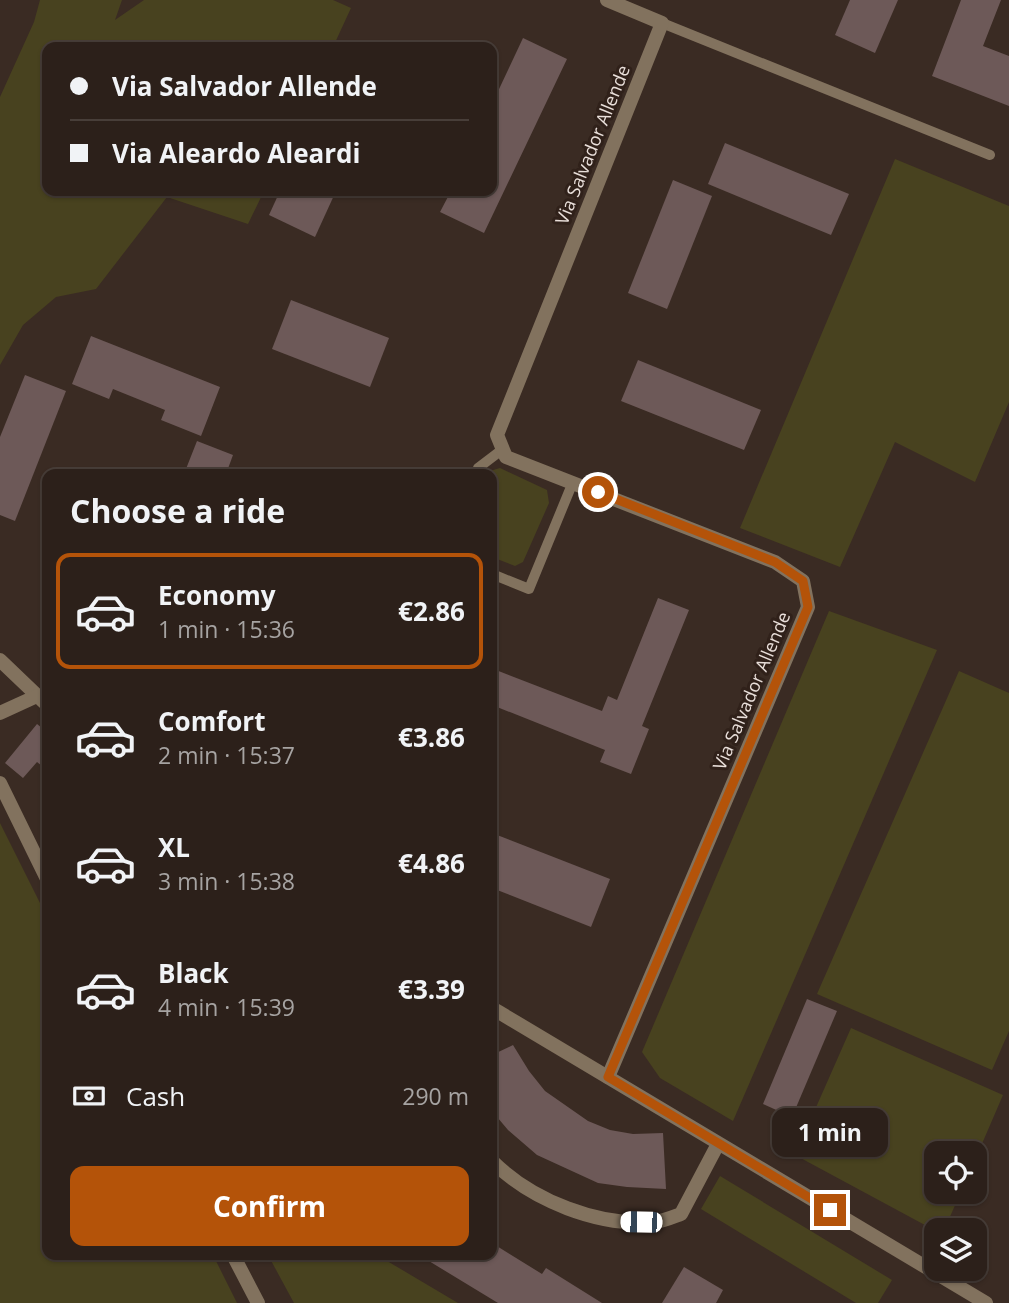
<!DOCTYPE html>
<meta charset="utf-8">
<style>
:root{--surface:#2c201a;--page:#382d27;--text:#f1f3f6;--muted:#a6a3a2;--line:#483e39;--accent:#b45309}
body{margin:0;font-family:"Open Sans",sans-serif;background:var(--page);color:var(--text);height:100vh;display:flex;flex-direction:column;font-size:26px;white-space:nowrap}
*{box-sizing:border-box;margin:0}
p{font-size:23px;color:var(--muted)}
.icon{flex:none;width:38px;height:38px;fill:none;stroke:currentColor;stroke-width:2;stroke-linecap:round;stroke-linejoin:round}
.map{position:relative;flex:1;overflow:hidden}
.panel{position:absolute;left:42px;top:469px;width:455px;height:791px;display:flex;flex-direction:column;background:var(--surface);border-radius:14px;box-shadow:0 2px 5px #0004,0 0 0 2px var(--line)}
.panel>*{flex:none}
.hud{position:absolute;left:42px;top:42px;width:455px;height:154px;border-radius:14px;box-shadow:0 2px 5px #0004,0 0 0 2px var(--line);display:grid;align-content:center;height:154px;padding:0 28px;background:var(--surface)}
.controls{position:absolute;left:924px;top:1141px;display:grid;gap:14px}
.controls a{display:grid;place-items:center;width:63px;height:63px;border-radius:14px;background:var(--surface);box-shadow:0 2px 5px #0004,0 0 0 2px var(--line);font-size:35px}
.end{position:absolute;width:32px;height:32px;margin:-16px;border:9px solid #b45309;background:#fff;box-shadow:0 0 0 4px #fff}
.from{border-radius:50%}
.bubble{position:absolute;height:49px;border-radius:14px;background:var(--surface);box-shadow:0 2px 5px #0004,0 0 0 2px var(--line);font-size:23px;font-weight:700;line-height:49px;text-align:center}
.car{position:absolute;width:21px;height:42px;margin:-21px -10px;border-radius:9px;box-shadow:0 0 5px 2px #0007;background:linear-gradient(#fff 24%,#345 0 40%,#fff 0 76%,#345 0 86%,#fff 0)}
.hud b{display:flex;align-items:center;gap:24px;height:66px;font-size:26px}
.hud b+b{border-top:2px solid var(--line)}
.hud i{width:18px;height:18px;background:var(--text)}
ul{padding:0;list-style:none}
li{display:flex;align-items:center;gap:21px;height:116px;margin:0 14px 10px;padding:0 14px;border:4px solid transparent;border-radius:14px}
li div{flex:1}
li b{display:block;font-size:26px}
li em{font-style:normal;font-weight:700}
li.current{border-color:var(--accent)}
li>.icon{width:63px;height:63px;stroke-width:1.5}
h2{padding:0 28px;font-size:32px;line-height:84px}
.pay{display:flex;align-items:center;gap:18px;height:77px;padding:0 28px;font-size:26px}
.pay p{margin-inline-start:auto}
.action{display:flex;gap:14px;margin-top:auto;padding:14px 28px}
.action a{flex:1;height:80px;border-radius:14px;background:var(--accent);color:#fff;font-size:28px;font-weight:700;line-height:80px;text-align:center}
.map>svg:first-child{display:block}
.green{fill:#48421f}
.building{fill:#6d5958}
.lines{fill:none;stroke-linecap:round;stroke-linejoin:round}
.lane{stroke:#82725e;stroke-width:10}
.street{stroke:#82725e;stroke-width:14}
.route{stroke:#b45309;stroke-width:9}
.labels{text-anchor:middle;stroke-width:6;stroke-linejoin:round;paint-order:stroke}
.street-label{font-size:18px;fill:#e9dfda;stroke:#30211a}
</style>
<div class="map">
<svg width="1009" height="1303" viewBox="0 0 1009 1303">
<rect width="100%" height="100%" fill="#3a2b23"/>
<g class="green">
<path d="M40,0H122L115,20L144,0H333L351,8L333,47H47V191H264L248,224L167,197L96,289L56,297L23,325L0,365V97L34,22Z"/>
<path d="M895,159L1009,206V402L975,482L895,442L840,567L740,528Z"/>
<path d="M500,468L547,490L549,503L523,562L515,566L492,557V474H489L490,471Z"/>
<path d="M829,611L937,650L733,1121L660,1078L642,1052Z"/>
<path d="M959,671L1009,693V1031L992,1070L817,994Z"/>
<path d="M0,823L47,917V1255H213L237,1303H0Z"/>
<path d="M851,1028L1003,1095L975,1160V1153H936V1192H961L944,1230L936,1231L795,1155Z"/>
<path d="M720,1176L892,1280L878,1303H856L701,1209Z"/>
<path d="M268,1255H342L347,1258L349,1255H377L458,1303H294Z"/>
</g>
<g class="building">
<path d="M850,0H898L875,53L835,35Z"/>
<path d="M961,0H1001L983,46L1009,56V106L932,76Z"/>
<path d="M523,38L567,59L484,233L440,212L451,191H492V104Z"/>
<path d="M725,143L849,194L831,235L708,184Z"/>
<path d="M673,180L712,196L667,309L628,293Z"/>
<path d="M280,191H336L315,237L269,215Z"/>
<path d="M291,300L389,338L370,387L272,349Z"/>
<path d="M91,336L220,387L201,436L161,420L165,410L113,389L109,399L72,384Z"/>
<path d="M638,360L761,410L744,450L621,401Z"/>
<path d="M25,375L66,391L15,521L0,515V437Z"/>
<path d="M197,441L233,455L226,474H184Z"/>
<path d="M658,598L689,610L642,726L649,729L631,774L600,762L605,750L492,705V681L496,670L602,711L608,696L617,700Z"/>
<path d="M37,724L47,732V770L37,762L23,778L5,763Z"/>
<path d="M492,833L610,879L591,927L492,888Z"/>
<path d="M807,999L837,1011L792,1117L763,1104Z"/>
<path d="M513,1045L529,1071L545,1091L588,1121L610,1130L633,1134L663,1133L666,1189L627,1187L598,1183L537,1155L508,1130L492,1111V1055Z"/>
<path d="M492,1243L542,1274L546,1268L602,1303H498L419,1255H492Z"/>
<path d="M684,1267L723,1290L716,1303H662Z"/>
</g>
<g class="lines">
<g class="lane">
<path d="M662,23L990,155"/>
<path d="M476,474L478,468L503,449"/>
<path d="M492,574L529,589L573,482"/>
</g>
<g class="street">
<path d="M607,0L662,23L497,435L506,457L775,562L803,581L808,607L608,1077"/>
<path d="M0,660L47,705"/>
<path d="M0,713L37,696"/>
<path d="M0,783L47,879"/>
<path d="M492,1008L986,1303"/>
<path d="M492,1161C532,1201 599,1227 655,1222C664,1221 673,1217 681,1214L718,1144"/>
<path d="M233,1255L258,1303"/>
</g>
</g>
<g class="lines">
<path class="route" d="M598,492L775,562L803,581L808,607L608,1077L830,1210"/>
</g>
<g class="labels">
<g class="street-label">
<text transform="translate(593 145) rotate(-68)" y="6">Via Salvador Allende</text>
<text transform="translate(752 691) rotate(-67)" y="6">Via Salvador Allende</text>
</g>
</g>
</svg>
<div class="controls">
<a><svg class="icon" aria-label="locate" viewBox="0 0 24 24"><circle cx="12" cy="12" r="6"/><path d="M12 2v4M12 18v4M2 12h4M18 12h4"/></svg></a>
<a><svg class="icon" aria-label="layers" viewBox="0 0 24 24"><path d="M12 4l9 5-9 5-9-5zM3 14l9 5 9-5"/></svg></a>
</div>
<i class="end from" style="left:598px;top:492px"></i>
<i class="end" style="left:830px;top:1210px"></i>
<div class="bubble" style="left:772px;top:1108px;width:116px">1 min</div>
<i class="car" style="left:641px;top:1222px;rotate:271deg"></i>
<div class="hud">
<b><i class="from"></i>Via Salvador Allende</b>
<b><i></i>Via Aleardo Aleardi</b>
</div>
<section class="panel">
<h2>Choose a ride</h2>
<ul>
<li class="current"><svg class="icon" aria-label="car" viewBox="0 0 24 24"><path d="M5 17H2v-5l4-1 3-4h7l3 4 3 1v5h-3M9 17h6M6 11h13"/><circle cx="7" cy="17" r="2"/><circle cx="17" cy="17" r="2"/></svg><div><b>Economy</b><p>1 min · 15:36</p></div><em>€2.86</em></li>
<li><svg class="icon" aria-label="car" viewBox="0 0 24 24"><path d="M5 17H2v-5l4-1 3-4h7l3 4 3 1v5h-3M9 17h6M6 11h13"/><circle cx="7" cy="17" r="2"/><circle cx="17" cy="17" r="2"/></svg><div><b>Comfort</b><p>2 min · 15:37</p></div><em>€3.86</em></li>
<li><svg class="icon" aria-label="car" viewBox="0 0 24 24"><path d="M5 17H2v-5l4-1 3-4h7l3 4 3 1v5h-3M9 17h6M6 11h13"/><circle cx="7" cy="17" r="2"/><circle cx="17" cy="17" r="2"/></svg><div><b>XL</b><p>3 min · 15:38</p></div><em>€4.86</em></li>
<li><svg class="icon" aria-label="car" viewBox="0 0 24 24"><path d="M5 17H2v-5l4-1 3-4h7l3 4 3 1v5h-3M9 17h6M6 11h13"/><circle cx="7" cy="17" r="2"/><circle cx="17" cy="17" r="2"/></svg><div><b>Black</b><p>4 min · 15:39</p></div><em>€3.39</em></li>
</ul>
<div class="pay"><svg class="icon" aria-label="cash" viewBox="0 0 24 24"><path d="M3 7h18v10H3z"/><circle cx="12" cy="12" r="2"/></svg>Cash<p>290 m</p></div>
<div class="action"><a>Confirm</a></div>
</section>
</div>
